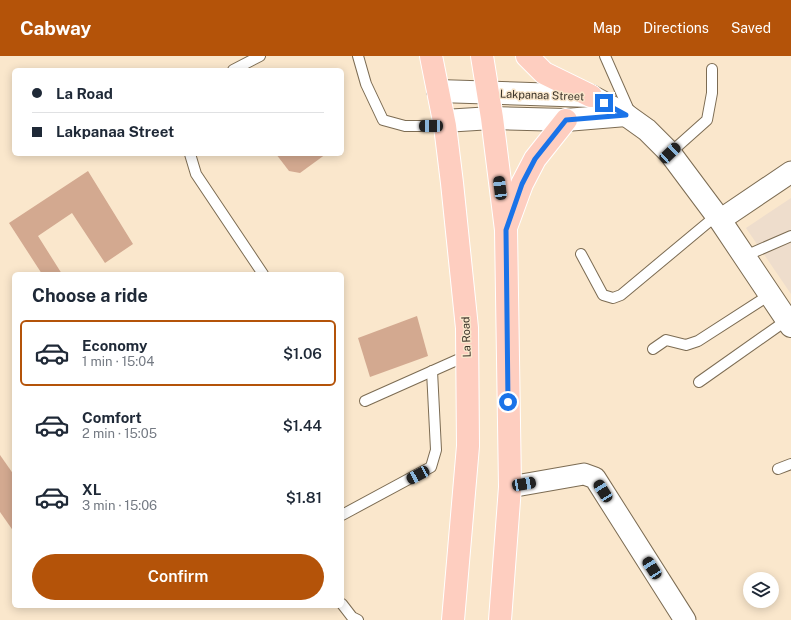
<!DOCTYPE html>
<meta charset="utf-8">
<style>
:root{--surface:#fff;--page:#f2f2f3;--text:#1f2937;--muted:#747a83;--line:#e0e1e3;--accent:#b45309}
body{margin:0;font-family:"Public Sans",sans-serif;background:var(--page);color:var(--text);height:100vh;display:flex;flex-direction:column;font-size:15px;white-space:nowrap}
*{box-sizing:border-box;margin:0}
p{font-size:13px;color:var(--muted)}
.icon{flex:none;width:22px;height:22px;fill:none;stroke:currentColor;stroke-width:2;stroke-linecap:round;stroke-linejoin:round}
.map{position:relative;flex:1;overflow:hidden}
.panel{position:absolute;left:12px;top:216px;width:332px;height:336px;display:flex;flex-direction:column;background:var(--surface);border-radius:6px;box-shadow:0 2px 10px #0003}
.panel>*{flex:none}
.banner{position:absolute;left:12px;top:12px;width:332px;height:88px;border-radius:6px;box-shadow:0 2px 10px #0003;display:grid;align-content:center;height:88px;padding:0 20px;background:var(--surface)}
.controls{position:absolute;left:743px;top:516px;display:grid;gap:8px}
.controls a{display:grid;place-items:center;width:36px;height:36px;border-radius:50%;background:var(--surface);box-shadow:0 2px 10px #0003;font-size:20px}
.end{position:absolute;width:18px;height:18px;margin:-9px;border:5px solid #1a73e8;background:#fff;box-shadow:0 0 0 2px #fff}
.from{border-radius:50%}
.car{position:absolute;width:12px;height:24px;margin:-12px -6px;border-radius:5px;box-shadow:0 0 3px 1px #0007;background:linear-gradient(#222 24%,#8ab4d8 0 40%,#222 0 76%,#8ab4d8 0 86%,#222 0)}
.banner b{display:flex;align-items:center;gap:14px;height:38px;font-size:15px}
.banner b+b{border-top:1px solid var(--line)}
.banner i{width:10px;height:10px;background:var(--text)}
ul{padding:0;list-style:none}
li{display:flex;align-items:center;gap:12px;height:66px;margin:0 8px 6px;padding:0 12px;border:2px solid transparent;border-radius:6px}
li div{flex:1}
li b{display:block;font-size:15px}
li em{font-style:normal;font-weight:600}
li.active{border-color:var(--accent)}
li>.icon{width:36px;height:36px;stroke-width:1.5}
h2{padding:0 20px;font-size:18px;line-height:48px}
.cta{display:flex;gap:8px;margin-top:auto;padding:8px 20px}
.cta a{flex:1;height:46px;border-radius:24px;background:var(--accent);color:#fff;font-size:16px;font-weight:600;line-height:46px;text-align:center}
header{display:flex;align-items:center;gap:24px;box-sizing:border-box;height:56px;padding:0 20px;background:var(--accent);color:#fff}
header strong{font-size:19px}
nav{display:flex;gap:22px;margin-inline-start:auto;font-size:14px}
.map>svg:first-child{display:block}
.commercial{fill:#edc}
.building{fill:#d3a990}
.lines{fill:none;stroke-linecap:round;stroke-linejoin:round}
.service-casing{stroke:#7c6c53;stroke-width:12}
.minor-casing{stroke:#7c6c53;stroke-width:23}
.tertiary-casing{stroke:#7c6c53;stroke-width:24}
.primary-casing{stroke:#fff;stroke-width:24}
.service{stroke:#fff;stroke-width:10}
.minor{stroke:#fff;stroke-width:21}
.tertiary{stroke:#fff;stroke-width:22}
.primary{stroke:#fecec0;stroke-width:22}
.route{stroke:#1a73e8;stroke-width:5}
.labels{text-anchor:middle;stroke-width:3;stroke-linejoin:round;paint-order:stroke}
.street-label{font-size:11px;fill:#383127;stroke:#fae7cc}
</style>
<header>
<strong>Cabway</strong>
<nav><a>Map</a><a>Directions</a><a>Saved</a></nav>
</header>
<div class="map">
<svg width="791" height="564" viewBox="0 0 791 564">
<rect width="100%" height="100%" fill="#fae7cc"/>
<path class="commercial" d="M791,142V238L746,172Z"/>
<g class="building">
<path d="M276,98H326L300,117L289,115Z"/>
<path d="M88,115L133,188L105,207L72,157L38,180L62,218H42L9,167Z"/>
<path d="M417,260L428,300L370,321L358,282Z"/>
<path d="M0,399L14,419V476L0,456Z"/>
</g>
<g class="lines">
<defs>
<g id="service">
<path d="M358,0L366,28L383,64L405,70H445"/>
<path d="M605,0L631,59"/>
<path d="M233,14L260,0"/>
<path d="M670,97L707,64L712,37V13"/>
<path d="M190,98L196,118L263,218"/>
<path d="M581,198L603,239L613,242L621,239L717,159"/>
<path d="M745,200L791,180"/>
<path d="M653,293L666,284L686,289L698,285L771,238"/>
<path d="M699,326L787,264"/>
<path d="M365,345L466,300"/>
<path d="M778,413L791,408"/>
<path d="M342,459L431,411L436,394L432,315"/>
<path d="M342,548L352,561L358,564"/>
</g>
<g id="minor">
<path d="M720,164L791,116"/>
<path d="M510,431L584,418L595,422L685,564"/>
</g>
<g id="tertiary">
<path d="M438,35L591,40L626,59L647,74L670,97L720,164L791,270"/>
<path d="M444,65L492,62L566,64L626,59"/>
</g>
<g id="primary">
<path d="M431,0L445,70L452,127L467,272L468,390L453,564"/>
<path d="M482,0L492,62L506,174L510,431L500,564"/>
<path d="M527,0L544,17L591,40"/>
<path d="M507,169L522,128L535,103L566,64"/>
</g>
</defs>
<use href="#service" class="service-casing"/>
<use href="#minor" class="minor-casing"/>
<use href="#tertiary" class="tertiary-casing"/>
<use href="#primary" class="primary-casing"/>
<use href="#service" class="service"/>
<use href="#minor" class="minor"/>
<use href="#tertiary" class="tertiary"/>
<use href="#primary" class="primary"/>
</g>
<g class="lines">
<path class="route" d="M508,346L506,174L522,128L535,103L566,64L626,59L604,47"/>
</g>
<g class="labels">
<g class="street-label">
<text transform="translate(542 39) rotate(2)" y="4">Lakpanaa Street</text>
<text transform="translate(466 281) rotate(-92)" y="4">La Road</text>
</g>
</g>
</svg>
<div class="controls">
<a><svg class="icon" aria-label="layers" viewBox="0 0 24 24"><path d="M12 4l9 5-9 5-9-5zM3 14l9 5 9-5"/></svg></a>
</div>
<i class="end from" style="left:508px;top:346px"></i>
<i class="end" style="left:604px;top:47px"></i>
<i class="car" style="left:431px;top:70px;rotate:270deg"></i>
<i class="car" style="left:670px;top:97px;rotate:47deg"></i>
<i class="car" style="left:500px;top:132px;rotate:353deg"></i>
<i class="car" style="left:418px;top:419px;rotate:242deg"></i>
<i class="car" style="left:524px;top:428px;rotate:80deg"></i>
<i class="car" style="left:603px;top:435px;rotate:328deg"></i>
<i class="car" style="left:652px;top:512px;rotate:327deg"></i>
<div class="banner">
<b><i class="from"></i>La Road</b>
<b><i></i>Lakpanaa Street</b>
</div>
<section class="panel">
<h2>Choose a ride</h2>
<ul>
<li class="active"><svg class="icon" aria-label="car" viewBox="0 0 24 24"><path d="M5 17H2v-5l4-1 3-4h7l3 4 3 1v5h-3M9 17h6M6 11h13"/><circle cx="7" cy="17" r="2"/><circle cx="17" cy="17" r="2"/></svg><div><b>Economy</b><p>1 min · 15:04</p></div><em>$1.06</em></li>
<li><svg class="icon" aria-label="car" viewBox="0 0 24 24"><path d="M5 17H2v-5l4-1 3-4h7l3 4 3 1v5h-3M9 17h6M6 11h13"/><circle cx="7" cy="17" r="2"/><circle cx="17" cy="17" r="2"/></svg><div><b>Comfort</b><p>2 min · 15:05</p></div><em>$1.44</em></li>
<li><svg class="icon" aria-label="car" viewBox="0 0 24 24"><path d="M5 17H2v-5l4-1 3-4h7l3 4 3 1v5h-3M9 17h6M6 11h13"/><circle cx="7" cy="17" r="2"/><circle cx="17" cy="17" r="2"/></svg><div><b>XL</b><p>3 min · 15:06</p></div><em>$1.81</em></li>
</ul>
<div class="cta"><a>Confirm</a></div>
</section>
</div>
